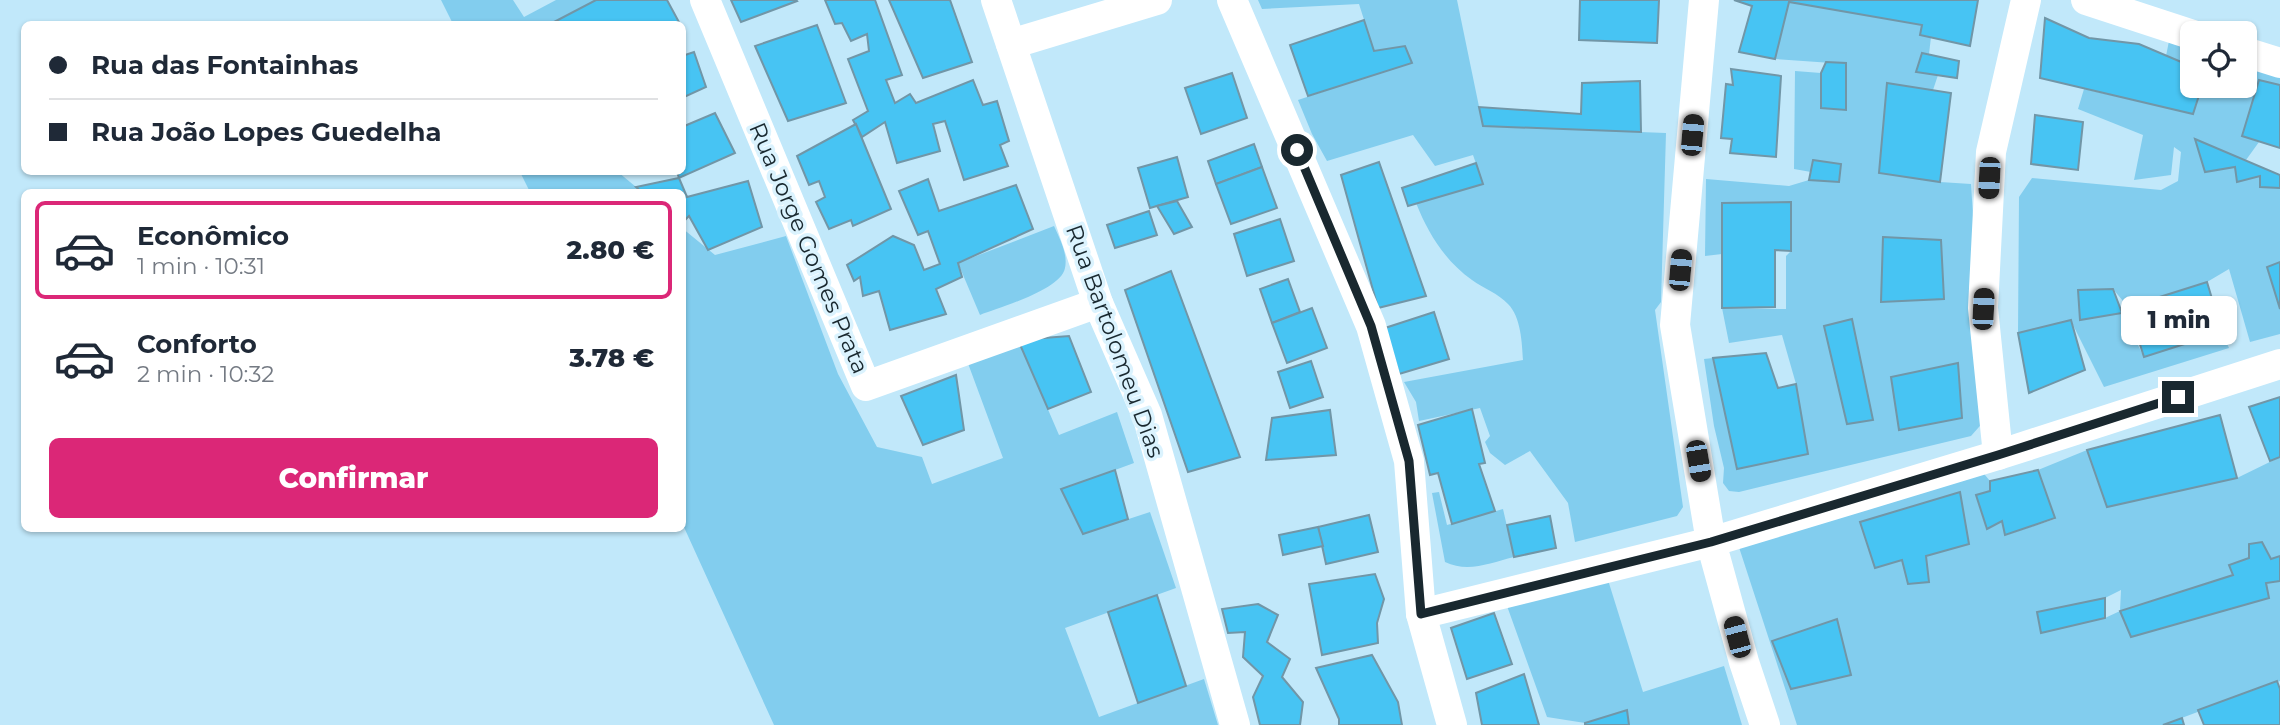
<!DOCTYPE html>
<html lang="pt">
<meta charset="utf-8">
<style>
:root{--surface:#fff;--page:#f2f2f3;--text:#1f2937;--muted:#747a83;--line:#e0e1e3;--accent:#db2777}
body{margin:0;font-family:Montserrat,sans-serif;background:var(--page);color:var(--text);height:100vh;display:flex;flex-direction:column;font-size:26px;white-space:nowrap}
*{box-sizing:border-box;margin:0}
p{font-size:23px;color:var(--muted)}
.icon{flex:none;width:38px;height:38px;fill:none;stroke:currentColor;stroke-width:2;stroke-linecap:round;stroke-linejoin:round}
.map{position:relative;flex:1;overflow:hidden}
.drawer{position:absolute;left:21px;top:189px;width:665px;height:343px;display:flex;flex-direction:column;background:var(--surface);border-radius:10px;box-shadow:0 2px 5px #0004}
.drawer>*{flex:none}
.top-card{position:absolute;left:21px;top:21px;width:665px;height:154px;border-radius:10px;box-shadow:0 2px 5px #0004;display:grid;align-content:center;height:154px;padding:0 28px;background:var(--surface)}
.controls{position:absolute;left:2180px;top:21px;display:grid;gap:14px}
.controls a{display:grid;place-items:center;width:77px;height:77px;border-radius:10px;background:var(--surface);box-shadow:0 2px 5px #0004;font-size:35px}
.end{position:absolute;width:32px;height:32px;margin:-16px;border:9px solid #19282f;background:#fff;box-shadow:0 0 0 4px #fff}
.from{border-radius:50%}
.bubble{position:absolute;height:49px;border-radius:10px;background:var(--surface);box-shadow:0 2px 5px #0004;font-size:23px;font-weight:800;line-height:49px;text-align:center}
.car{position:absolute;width:21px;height:42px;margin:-21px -10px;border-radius:9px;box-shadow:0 0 5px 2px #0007;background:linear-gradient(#222 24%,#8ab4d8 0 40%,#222 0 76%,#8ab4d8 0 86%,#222 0)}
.top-card b{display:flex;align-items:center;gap:24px;height:66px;font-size:26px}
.top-card b+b{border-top:2px solid var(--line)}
.top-card i{width:18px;height:18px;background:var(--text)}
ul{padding:12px 0 0;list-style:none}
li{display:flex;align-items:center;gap:21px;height:98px;margin:0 14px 10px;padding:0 14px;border:4px solid transparent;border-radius:10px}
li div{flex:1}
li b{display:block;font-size:26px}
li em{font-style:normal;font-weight:800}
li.selected{border-color:var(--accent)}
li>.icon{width:63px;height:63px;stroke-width:1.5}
.primary-button{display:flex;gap:14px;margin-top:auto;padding:14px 28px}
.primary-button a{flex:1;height:80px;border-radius:10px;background:var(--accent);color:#fff;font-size:28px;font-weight:800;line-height:80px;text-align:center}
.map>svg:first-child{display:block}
.green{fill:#82cdee;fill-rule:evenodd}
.building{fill:#47c4f3;stroke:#7196a7;stroke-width:2}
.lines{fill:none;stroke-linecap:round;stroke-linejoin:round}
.minor{stroke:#fff;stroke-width:30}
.route{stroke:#19282f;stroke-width:9}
.labels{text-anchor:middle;stroke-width:7;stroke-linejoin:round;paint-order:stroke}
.street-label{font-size:23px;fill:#19282f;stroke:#dbf3fe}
</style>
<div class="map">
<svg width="2280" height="725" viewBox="0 0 2280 725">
<rect width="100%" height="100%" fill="#c1e8fa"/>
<g class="green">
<path d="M441,0H513L524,17L556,0H596L554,22L555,24H453Z"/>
<path d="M1258,0H1457L1483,126L1666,133L1661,302L1655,310L1683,507L1677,516L1575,542L1568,503L1530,451L1505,465L1490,453L1485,442L1490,436L1480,408L1419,421L1416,402L1404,382L1523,360C1522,343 1521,317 1508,304C1499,294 1483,288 1472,280C1445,261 1428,233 1416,203L1483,184L1473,155L1435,166L1413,135L1327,161L1312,134L1298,100L1412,62L1404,46L1374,51L1359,4L1262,9Z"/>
<path d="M1789,2L1922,25L1920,35L1931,37L1929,54L1922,53L1917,71L1938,75L1933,90L1879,173L1940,182L1971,184L1986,419L1971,436L1739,492L1729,491L1723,483L1724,468L1714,426L1704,359L1713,358L1737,468L1808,454L1796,384L1782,335L1729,343L1722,308L1786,309V256L1791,251V202L1722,254L1705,256L1706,179L1789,186L1809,180L1839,182L1841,164L1814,160L1811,172L1794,169L1795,71L1821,73V108L1846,109V64L1775,59Z"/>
<path d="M2170,36L2193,43V67L2166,56Z"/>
<path d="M2245,59L2280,70V85L2259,80L2242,136L2259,142L2246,160L2195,140L2205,172L2235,167L2237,182L2260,176V187L2280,188V262L2267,268L2280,309V334L2250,342L2229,269L2207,282L2128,307L2113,289L2079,290L2080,319L2122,313L2144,357L2222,332L2229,348L2104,387L2071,321L2018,333L2019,197L2032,178L2161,190L2178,181L2181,152L2174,147L2171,175L2134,180L2143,135L2078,109L2084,89L2193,114L2202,86H2245Z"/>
<path d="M520,172H618L642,192H530Z"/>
<path d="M1054,226C1060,239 1068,254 1065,268C1061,290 1000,307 980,315L958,263Z"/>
<path d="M682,228L715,255L786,236L838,374L877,447L922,457L932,484L1003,458L966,358L1018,340L1059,435L1117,412L1134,463L1061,490L1083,534L1150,512L1176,588L1065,628L1099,717L1204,679L1218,725H774L683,525Z"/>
<path d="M2087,450L2108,507L2237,478L2280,457V556L2271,559L2262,542L2249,544V558L2229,565L2233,575L2120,611L2131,637L2269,598L2266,583L2280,581V681L2163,725H1797L1735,535L1980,469L1990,481V491L1976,495L1986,528L2002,521L2006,535L2055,519L2038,470ZM1960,493L1969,544L1926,556L1928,582L1908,584L1902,560L1875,568L1860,522ZM2121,590L2120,611L2105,618L2041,632L2038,612L2105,598Z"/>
<path d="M1439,492L1447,525L1503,509L1514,557C1490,563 1468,573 1445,562L1432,493Z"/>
<path d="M1608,580L1643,692L1724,666L1742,725H1629L1626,710L1585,723L1547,717L1507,606Z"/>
</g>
<g class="building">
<path d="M596,0H667L680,24H555L554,22Z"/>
<path d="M731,0H796L797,1L741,22Z"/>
<path d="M825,0H875L902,75L886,80L895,103L910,94L916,103L973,80L983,105L997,101L1009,141L1000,145L1008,166L964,180L945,121L933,124L940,151L897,163L885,122L862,137L853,120L868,111L848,59L869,51L867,34L851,41L842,23L835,24Z"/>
<path d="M889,0H950L972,62L923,78Z"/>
<path d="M1580,0H1659L1657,43L1579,40Z"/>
<path d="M1734,0H1978L1970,46L1920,35L1922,25L1789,2L1775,59L1739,52L1752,6Z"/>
<path d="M2045,18L2089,38L2139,44L2193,67V86H2202L2193,114L2040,78Z"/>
<path d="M1364,20L1374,51L1405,46L1412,63L1308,96L1290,45Z"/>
<path d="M817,25L846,103L788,121L755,46Z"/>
<path d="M694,52L706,87L682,98V56Z"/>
<path d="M1922,53L1959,61L1957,78L1916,72Z"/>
<path d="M1826,62L1846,63V110L1821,108V73Z"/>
<path d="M1731,69L1781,76L1776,157L1730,153L1732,139L1721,138L1726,84L1733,85Z"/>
<path d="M1232,73L1247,118L1201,134L1185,88Z"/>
<path d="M2259,80L2280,85V148L2242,136Z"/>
<path d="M1640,81L1641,132L1483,126L1479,107L1581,114L1582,83Z"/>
<path d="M1887,83L1951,93L1940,182L1879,173Z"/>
<path d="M715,113L735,153L679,178L677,172H682V127Z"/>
<path d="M2035,115L2083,122L2078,170L2031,164Z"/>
<path d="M856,124L891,209L853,226L851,220L829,229L816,202L825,197L819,181L809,185L797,156Z"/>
<path d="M2195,139L2280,175V188L2260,187V176L2237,182L2235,167L2205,172Z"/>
<path d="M1254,144L1262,167L1216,184L1208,161Z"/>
<path d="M1177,157L1188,197L1150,208L1138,168Z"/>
<path d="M1813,160L1841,164L1839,182L1809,180Z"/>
<path d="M1379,162L1426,296L1378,308L1341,175Z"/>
<path d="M1476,163L1483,184L1408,206L1402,188Z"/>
<path d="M1262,167L1277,208L1231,224L1216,184Z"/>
<path d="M679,178L687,197L748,181L762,227L708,250L689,216L682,223V192H642L636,187Z"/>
<path d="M928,179L939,211L1016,185L1033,229L958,263L962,277L936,289L946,314L890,330L879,291L863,296L860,277L854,281L847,265L893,236L914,245L924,270L940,264L928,231L918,235L899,191Z"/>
<path d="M1177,201L1192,227L1174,234L1157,206Z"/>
<path d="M1791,202V251L1775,250V307L1722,308V203Z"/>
<path d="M1149,211L1157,235L1115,248L1107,225Z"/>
<path d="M1280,219L1294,261L1247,276L1234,234Z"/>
<path d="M1883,237L1941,240L1944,299L1881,302Z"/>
<path d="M2280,262V309L2267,267Z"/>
<path d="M1171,271L1240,457L1188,472L1125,290Z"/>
<path d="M1288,279L1300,312L1272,323L1260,289Z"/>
<path d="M2207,282L2222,332L2144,357L2128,307Z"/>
<path d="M2113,289L2122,313L2080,320L2078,290Z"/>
<path d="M1312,308L1327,348L1287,363L1272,323Z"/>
<path d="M1434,312L1449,359L1399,374L1385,328Z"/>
<path d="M1852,319L1873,420L1847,424L1824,326Z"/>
<path d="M2071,320L2085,370L2029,393L2018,333Z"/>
<path d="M1069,336L1091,392L1048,409L1018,340Z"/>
<path d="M1766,353L1778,388L1796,384L1808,454L1737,469L1713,358Z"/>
<path d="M1311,361L1323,397L1290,408L1278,372Z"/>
<path d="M1958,363L1962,418L1899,430L1891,377Z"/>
<path d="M956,375L964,430L923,445L901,396Z"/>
<path d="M2280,397V457L2270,461L2249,407Z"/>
<path d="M1472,409L1485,463L1479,464L1495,511L1452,524L1438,473L1430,475L1418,425Z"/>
<path d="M1330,410L1336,455L1266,460L1272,418Z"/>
<path d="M2220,415L2237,478L2107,507L2087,450Z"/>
<path d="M1115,470L1128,519L1083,534L1061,489Z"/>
<path d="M2038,470L2055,518L2005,535L2002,521L1987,529L1976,495L1990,491V481Z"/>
<path d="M1960,492L1969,544L1926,556L1929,582L1908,584L1902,560L1875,568L1860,522Z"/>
<path d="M1369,515L1378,552L1326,564L1318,527Z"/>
<path d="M1550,516L1556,548L1514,557L1507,525Z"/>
<path d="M1318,527L1323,546L1283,555L1279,535Z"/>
<path d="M2262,542L2271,559L2280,556V581L2266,583L2269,598L2131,637L2120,611L2233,575L2229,565L2249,558V544Z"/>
<path d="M1375,574L1384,599L1377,623L1378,643L1322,655L1309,584Z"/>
<path d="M1157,595L1186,686L1138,703L1108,612Z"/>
<path d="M2105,598V618L2041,633L2037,612Z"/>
<path d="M1258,604L1278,615L1267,642L1290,659L1282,677L1303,702L1300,725H1260L1253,697L1263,676L1243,657L1245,632L1228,633L1222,609Z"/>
<path d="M1494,613L1512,664L1467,679L1451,628Z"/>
<path d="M1837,619L1851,675L1791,689L1772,641Z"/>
<path d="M1372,655L1398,702L1402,725H1339V719L1316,668Z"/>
<path d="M1524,674L1539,725H1482L1476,693Z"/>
<path d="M2277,681L2280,689V725H2204L2198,710Z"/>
<path d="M1627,710L1629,725H1585V723Z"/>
<path d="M2182,718L2184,725H2163Z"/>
</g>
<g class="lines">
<g class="minor">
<path d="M705,0L866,386L1098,303"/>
<path d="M996,0L1098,303L1147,415L1235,725"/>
<path d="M1232,0L1371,326L1409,461L1421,614L1452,725"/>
<path d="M1704,0L1675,325L1711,542L1744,662L1765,725"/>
<path d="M2086,0L2193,35"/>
<path d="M1011,44L1157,0"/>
<path d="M2245,52L2280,63"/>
<path d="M1998,455L1983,308L1991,152L2026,0"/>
<path d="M1421,614L1711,542L1998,455L2280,364"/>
</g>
</g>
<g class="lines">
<path class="route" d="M1297,150L1371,326L1409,461L1421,614L1711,542L1998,455L2178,397"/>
</g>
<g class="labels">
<g class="street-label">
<text transform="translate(809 248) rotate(67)" y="8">Rua Jorge Gomes Prata</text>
<text transform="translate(1115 341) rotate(70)" y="8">Rua Bartolomeu Dias</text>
</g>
</g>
</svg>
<div class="controls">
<a><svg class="icon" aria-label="locate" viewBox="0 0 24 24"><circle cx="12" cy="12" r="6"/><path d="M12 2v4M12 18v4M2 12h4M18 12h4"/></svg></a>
</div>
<i class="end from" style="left:1297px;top:150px"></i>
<i class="end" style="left:2178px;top:397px"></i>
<div class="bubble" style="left:2121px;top:296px;width:116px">1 min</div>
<i class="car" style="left:1692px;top:135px;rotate:5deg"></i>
<i class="car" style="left:1989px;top:178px;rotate:183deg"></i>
<i class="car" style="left:1680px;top:270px;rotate:5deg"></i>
<i class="car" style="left:1983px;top:309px;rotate:3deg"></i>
<i class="car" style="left:1698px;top:461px;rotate:170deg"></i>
<i class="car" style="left:1737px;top:637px;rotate:345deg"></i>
<div class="top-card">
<b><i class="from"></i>Rua das Fontainhas</b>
<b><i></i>Rua João Lopes Guedelha</b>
</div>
<section class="drawer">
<ul>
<li class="selected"><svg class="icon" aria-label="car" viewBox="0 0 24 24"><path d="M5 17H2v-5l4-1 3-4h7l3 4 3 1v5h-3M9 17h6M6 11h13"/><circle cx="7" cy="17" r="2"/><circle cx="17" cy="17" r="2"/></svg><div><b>Econômico</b><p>1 min · 10:31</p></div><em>2.80 €</em></li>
<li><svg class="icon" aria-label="car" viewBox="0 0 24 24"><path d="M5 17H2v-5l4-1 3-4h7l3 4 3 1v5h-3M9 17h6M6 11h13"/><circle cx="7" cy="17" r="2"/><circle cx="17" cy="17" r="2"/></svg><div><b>Conforto</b><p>2 min · 10:32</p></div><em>3.78 €</em></li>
</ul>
<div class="primary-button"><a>Confirmar</a></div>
</section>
</div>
